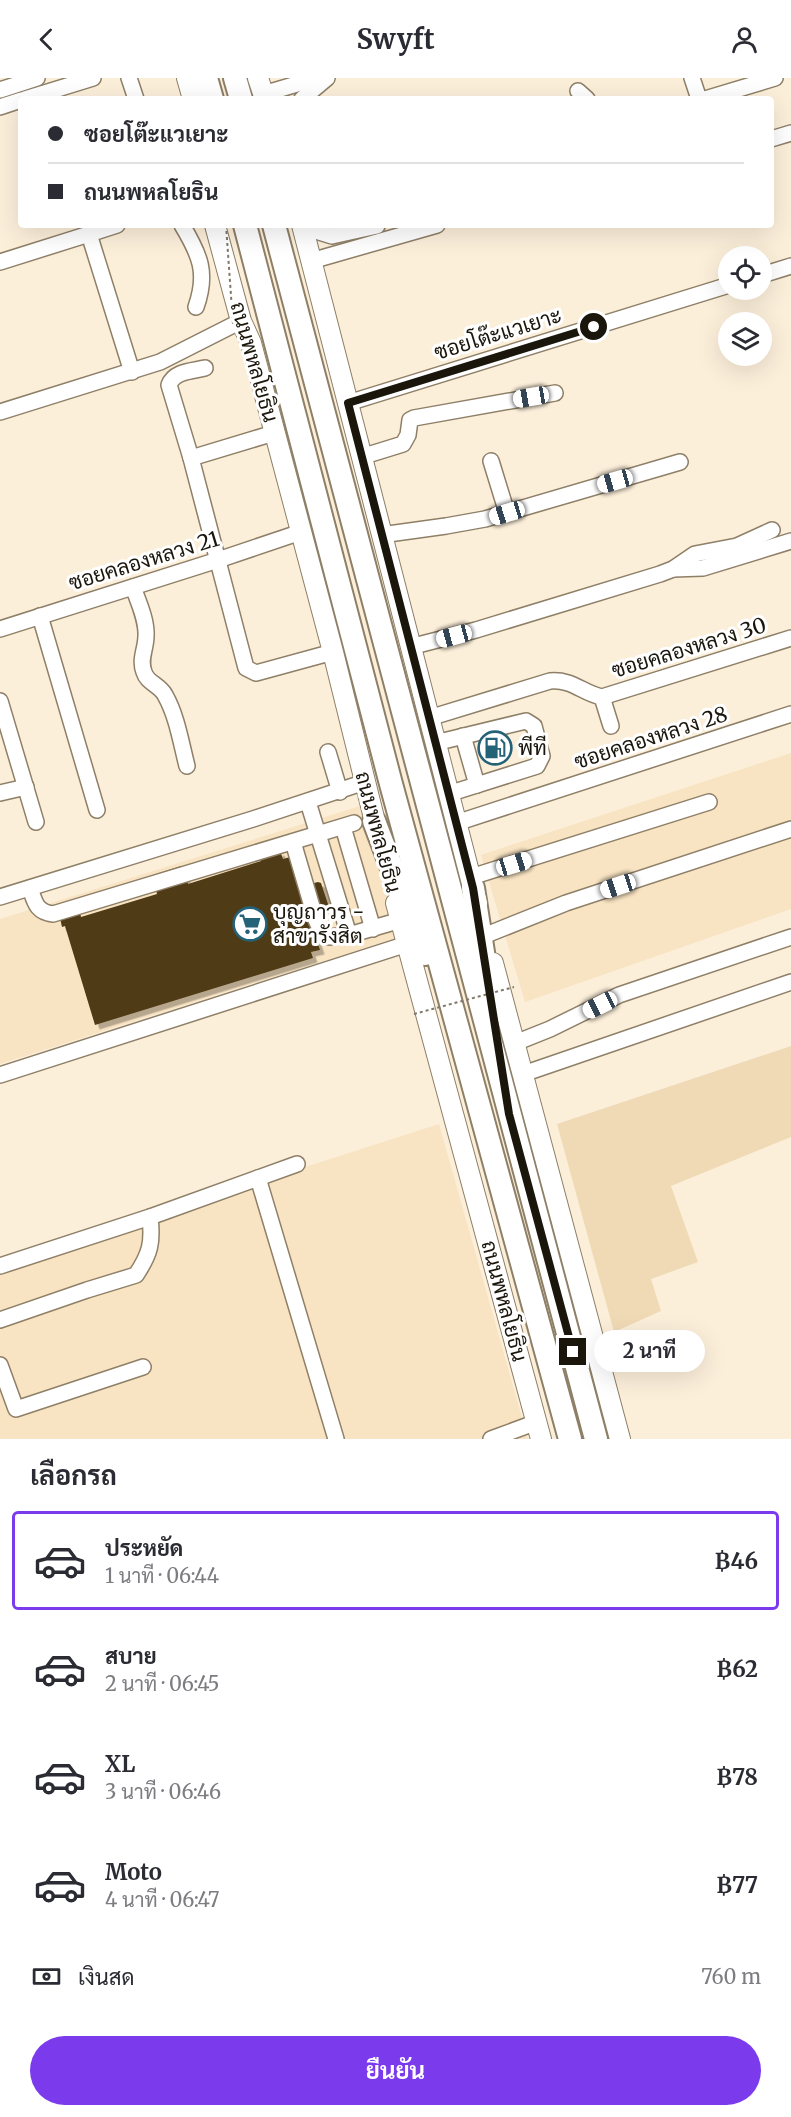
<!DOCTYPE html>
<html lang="th">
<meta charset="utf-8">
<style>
:root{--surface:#fff;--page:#f7f7f7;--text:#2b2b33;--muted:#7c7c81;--line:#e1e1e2;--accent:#7c3aed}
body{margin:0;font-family:Merriweather,Sarabun,serif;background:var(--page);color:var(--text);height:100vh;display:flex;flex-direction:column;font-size:22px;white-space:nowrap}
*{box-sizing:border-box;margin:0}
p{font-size:20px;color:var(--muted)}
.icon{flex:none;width:33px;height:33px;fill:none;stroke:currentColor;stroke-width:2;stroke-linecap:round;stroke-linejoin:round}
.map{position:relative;height:1361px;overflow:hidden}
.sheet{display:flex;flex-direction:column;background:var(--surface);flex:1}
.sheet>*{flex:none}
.top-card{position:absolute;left:18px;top:18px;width:756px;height:132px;border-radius:6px;box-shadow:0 6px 24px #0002;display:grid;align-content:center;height:132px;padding:0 30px;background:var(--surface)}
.controls{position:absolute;left:718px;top:168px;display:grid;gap:12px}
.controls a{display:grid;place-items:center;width:54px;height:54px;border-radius:50%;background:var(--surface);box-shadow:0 6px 24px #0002;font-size:30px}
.end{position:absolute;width:27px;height:27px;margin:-14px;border:8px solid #1b160c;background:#fff;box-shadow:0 0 0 3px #fff}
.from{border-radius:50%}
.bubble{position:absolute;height:42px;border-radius:21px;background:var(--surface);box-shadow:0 6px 24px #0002;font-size:20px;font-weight:700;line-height:42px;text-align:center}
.car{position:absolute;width:18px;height:36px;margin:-18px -9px;border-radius:8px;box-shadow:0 0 4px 2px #0007;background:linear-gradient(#fff 24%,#345 0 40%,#fff 0 76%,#345 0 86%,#fff 0)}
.top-card b{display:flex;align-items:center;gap:21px;height:57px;font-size:22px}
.top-card b+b{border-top:2px solid var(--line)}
.top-card i{width:15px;height:15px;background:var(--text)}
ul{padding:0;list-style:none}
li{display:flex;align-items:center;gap:18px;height:99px;margin:0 12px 9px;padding:0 18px;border:3px solid transparent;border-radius:6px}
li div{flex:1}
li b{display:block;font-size:22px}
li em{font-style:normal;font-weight:700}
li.active{border-color:var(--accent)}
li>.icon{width:54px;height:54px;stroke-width:1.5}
h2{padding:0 30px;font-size:27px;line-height:72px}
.pay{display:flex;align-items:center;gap:15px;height:66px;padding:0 30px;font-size:22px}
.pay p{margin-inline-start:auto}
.cta{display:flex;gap:12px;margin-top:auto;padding:12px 30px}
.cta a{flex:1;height:69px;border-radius:36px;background:var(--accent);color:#fff;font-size:24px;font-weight:700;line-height:69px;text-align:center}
header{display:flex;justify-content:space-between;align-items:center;height:78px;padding:0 30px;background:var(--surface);font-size:27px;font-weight:700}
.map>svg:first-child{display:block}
.built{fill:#f8e3c2}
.green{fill:#f0dab6}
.building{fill:#503b17;filter:url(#shadow)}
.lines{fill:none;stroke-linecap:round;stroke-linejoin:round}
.minor-casing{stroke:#8e7f67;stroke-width:18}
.major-casing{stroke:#8e7f67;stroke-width:22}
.highway-casing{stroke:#8e7f67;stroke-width:26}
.minor{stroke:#fff;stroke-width:15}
.major{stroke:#fff;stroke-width:20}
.highway{stroke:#fff;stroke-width:22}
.path-bridge{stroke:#817869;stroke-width:2;stroke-dasharray:3 3;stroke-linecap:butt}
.route{stroke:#1b160c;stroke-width:8}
.labels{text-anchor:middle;stroke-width:6;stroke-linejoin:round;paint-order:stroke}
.street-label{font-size:21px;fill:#1b160c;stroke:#fff}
.poi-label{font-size:21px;fill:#1b160c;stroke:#fff;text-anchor:start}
</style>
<header><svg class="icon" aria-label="back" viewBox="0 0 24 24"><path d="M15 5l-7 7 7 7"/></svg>Swyft<svg class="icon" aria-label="person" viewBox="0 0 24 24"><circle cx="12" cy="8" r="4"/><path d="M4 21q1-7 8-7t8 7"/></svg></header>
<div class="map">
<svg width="791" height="1361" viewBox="0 0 791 1361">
<defs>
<filter id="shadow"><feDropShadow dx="4.5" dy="4.5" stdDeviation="0" flood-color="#0004"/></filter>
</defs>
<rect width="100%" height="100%" fill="#fcefda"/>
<g class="built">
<path d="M791,675V831L525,924L481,777Z"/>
<path d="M360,728L399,859L0,986V841Z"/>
<path d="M439,1046L528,1361H0V1187Z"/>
</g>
<path class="green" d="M791,968V1059L671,1108L698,1184L651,1201L661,1233L614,1254L557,1046Z"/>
<path class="building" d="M280,773L283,781L290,779L299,809L318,804L321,805L329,829L309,837L320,872L311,874L313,880L95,947L65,848L62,849L60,840L80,834L81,839L157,816L152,799L153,797L181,788L183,789L188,806L261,783L259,780Z"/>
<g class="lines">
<defs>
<g id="minor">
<path d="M129,0L136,21"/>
<path d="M692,0L699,21"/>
<path d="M0,12L37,0"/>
<path d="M578,13L587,21"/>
<path d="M270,14L317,0"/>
<path d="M25,21L93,0"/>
<path d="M302,21L327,0"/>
<path d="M705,21L775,0"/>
<path d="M0,29L21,22"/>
<path d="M771,61L791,55"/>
<path d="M182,147C200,177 208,195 196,229"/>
<path d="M303,149L332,158L377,148"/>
<path d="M89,156L117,147"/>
<path d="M311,183L437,147"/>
<path d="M0,184L89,156L132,294"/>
<path d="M762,197L791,188"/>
<path d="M348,325L729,207"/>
<path d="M0,334L160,284L241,243"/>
<path d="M274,355L191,380L246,590L256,595L333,574"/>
<path d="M361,379L403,366L408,357L410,342L414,340L555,315"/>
<path d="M191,380L169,307C174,293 192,293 205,290"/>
<path d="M491,383L507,435"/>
<path d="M381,457L446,448L485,441L680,384"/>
<path d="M673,491L703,490L791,463"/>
<path d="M133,509C138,523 147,542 146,558C146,571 139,581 144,594C147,605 160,607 165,617C177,638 181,665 187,688"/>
<path d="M40,538L97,732"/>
<path d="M0,551L218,482L301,454"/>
<path d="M410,569L476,552L660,496L673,491L695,476L737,468L772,452"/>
<path d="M602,619L611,648"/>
<path d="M0,623L36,744"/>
<path d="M429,640L550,603C573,601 582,615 602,619L791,560"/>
<path d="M463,658L477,707"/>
<path d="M435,665L526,643L534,648L542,678L537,688L448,716"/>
<path d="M328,674L340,714"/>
<path d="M0,715L26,709"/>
<path d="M308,724L349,857"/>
<path d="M456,745L791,636"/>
<path d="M343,749L373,851"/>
<path d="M293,764L316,842L321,853L329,859L349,857L401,842"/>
<path d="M471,799L709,724"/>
<path d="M30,810C35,824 36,834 53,836L354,745"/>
<path d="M0,819L253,741L365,704"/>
<path d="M486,857L566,825L791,751"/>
<path d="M515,965L550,951L619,917L791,859"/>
<path d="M523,996L791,904"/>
<path d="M0,997L407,866"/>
<path d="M258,1100L336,1361"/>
<path d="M0,1188L150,1139"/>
<path d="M0,1242L87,1212L136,1197C150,1176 153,1165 150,1139L297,1086"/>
<path d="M0,1287L16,1331L143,1289"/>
<path d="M491,1361L537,1344"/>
</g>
<g id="major">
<path d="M187,0L193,21"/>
<path d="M258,0L265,21"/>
<path d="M215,147L241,243L251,265L333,574L378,756"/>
<path d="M302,147L477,825"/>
<path d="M396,825L541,1361"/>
<path d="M493,885L620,1361"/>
</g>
<g id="highway">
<path d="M206,0L212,21"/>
<path d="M235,0L241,21"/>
<path d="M245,147L391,706L570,1361"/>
<path d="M274,147L596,1361"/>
<path d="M374,743L425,876"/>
<path d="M473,810L489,913"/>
</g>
</defs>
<use href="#minor" class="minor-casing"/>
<use href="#major" class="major-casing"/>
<use href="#highway" class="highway-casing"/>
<use href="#minor" class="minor"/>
<use href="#major" class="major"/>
<use href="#highway" class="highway"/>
<g class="path-bridge">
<path d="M226,147L233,246"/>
<path d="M414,936L514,909"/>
</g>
</g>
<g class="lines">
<path class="route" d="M573,1274L509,1036L473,810L348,325L594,249"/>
</g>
<defs>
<symbol id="fuel-ring" viewBox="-11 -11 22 22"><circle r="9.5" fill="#fff" stroke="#246278" stroke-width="1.5"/><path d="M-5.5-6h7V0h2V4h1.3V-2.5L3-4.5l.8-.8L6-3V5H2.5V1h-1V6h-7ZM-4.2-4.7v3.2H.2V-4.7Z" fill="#246278"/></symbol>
<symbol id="supermarket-ring" viewBox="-11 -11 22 22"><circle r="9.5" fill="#fff" stroke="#246278" stroke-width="1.5"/><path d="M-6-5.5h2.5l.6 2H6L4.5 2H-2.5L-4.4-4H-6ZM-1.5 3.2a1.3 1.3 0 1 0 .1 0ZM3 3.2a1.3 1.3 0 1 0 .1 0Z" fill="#246278"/></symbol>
</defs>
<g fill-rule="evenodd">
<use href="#fuel-ring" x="476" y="651" width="38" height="38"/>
<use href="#supermarket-ring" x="231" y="827" width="38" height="38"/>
</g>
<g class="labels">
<g class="street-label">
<text transform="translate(498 256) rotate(-17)" y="7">ซอยโต๊ะแวเยาะ</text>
<text transform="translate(254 284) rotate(74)" y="7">ถนนพหลโยธิน</text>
<text transform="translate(144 483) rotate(-17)" y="7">ซอยคลองหลวง 21</text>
<text transform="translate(689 570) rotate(-17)" y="7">ซอยคลองหลวง 30</text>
<text transform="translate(651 660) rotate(-18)" y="7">ซอยคลองหลวง 28</text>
<text transform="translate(378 754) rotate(75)" y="7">ถนนพหลโยธิน</text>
<text transform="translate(504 1223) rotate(75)" y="7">ถนนพหลโยธิน</text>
</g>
<g class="poi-label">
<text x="518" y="677">พีที</text>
<text x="273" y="841">บุญถาวร -<tspan x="273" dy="24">สาขารังสิต</tspan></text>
</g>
</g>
</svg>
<div class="controls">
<a><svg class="icon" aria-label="locate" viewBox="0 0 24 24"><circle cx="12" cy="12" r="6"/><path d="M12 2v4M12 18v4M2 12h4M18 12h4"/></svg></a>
<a><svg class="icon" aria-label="layers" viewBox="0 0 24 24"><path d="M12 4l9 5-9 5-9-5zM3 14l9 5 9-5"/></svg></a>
</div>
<i class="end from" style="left:594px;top:249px"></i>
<i class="end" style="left:573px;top:1274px"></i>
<div class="bubble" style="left:594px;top:1252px;width:111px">2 นาที</div>
<i class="car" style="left:531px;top:319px;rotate:260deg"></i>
<i class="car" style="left:615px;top:403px;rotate:254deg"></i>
<i class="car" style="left:507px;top:435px;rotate:253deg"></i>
<i class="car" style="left:454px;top:558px;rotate:255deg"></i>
<i class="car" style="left:514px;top:786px;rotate:73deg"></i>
<i class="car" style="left:618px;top:808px;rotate:252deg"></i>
<i class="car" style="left:600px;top:927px;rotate:243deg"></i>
<div class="top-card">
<b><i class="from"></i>ซอยโต๊ะแวเยาะ</b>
<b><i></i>ถนนพหลโยธิน</b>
</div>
</div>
<section class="sheet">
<h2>เลือกรถ</h2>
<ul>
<li class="active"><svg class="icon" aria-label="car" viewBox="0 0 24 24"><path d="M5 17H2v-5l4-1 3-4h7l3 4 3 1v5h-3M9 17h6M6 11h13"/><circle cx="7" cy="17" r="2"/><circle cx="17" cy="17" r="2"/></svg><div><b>ประหยัด</b><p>1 นาที · 06:44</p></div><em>฿46</em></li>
<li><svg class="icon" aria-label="car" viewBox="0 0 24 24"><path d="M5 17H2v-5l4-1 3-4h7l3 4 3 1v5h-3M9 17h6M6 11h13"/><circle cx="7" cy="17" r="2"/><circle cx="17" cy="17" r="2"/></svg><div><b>สบาย</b><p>2 นาที · 06:45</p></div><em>฿62</em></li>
<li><svg class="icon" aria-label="car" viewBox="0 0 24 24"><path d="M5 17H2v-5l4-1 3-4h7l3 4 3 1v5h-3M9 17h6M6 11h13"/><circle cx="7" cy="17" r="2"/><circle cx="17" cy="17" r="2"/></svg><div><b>XL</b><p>3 นาที · 06:46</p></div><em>฿78</em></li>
<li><svg class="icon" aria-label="car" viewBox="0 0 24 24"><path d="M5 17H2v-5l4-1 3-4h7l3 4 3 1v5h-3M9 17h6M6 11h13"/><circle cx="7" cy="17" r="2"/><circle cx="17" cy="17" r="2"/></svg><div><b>Moto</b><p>4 นาที · 06:47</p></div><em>฿77</em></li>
</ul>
<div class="pay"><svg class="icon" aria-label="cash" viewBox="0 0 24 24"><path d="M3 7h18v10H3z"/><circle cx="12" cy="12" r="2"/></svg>เงินสด<p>760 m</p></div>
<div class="cta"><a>ยืนยัน</a></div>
</section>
